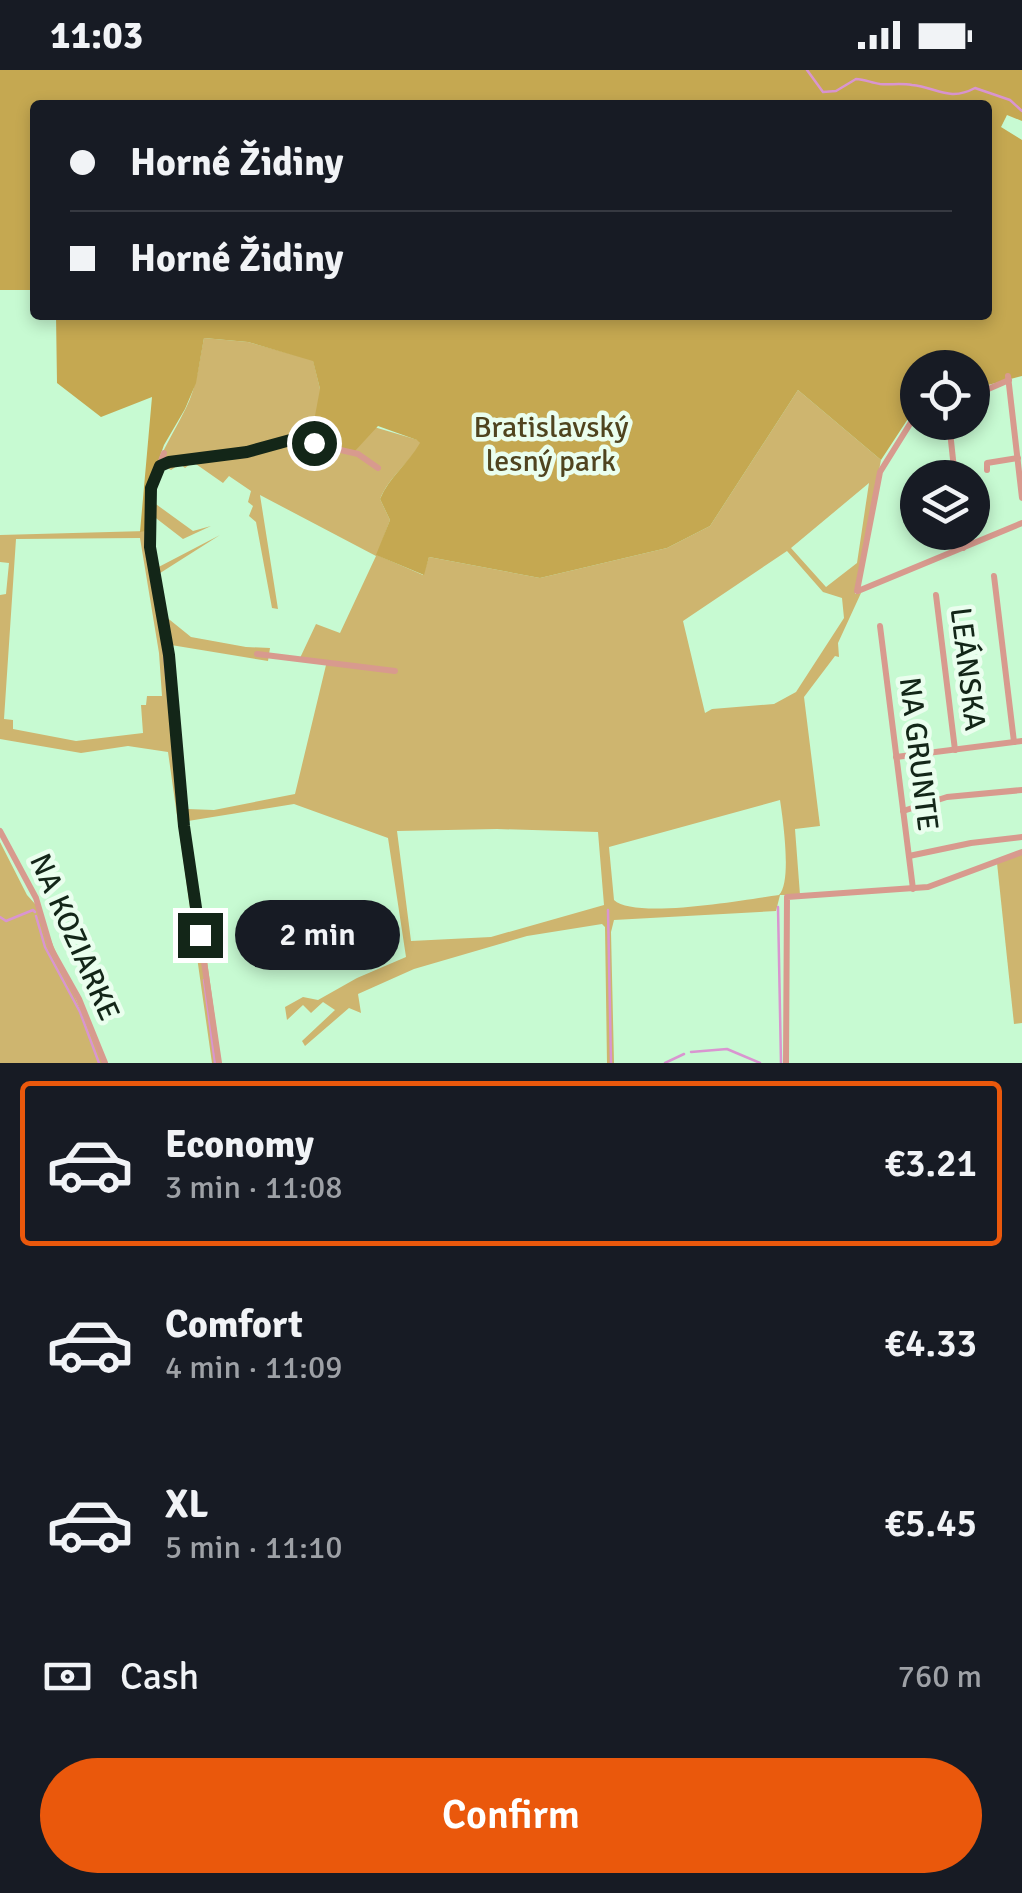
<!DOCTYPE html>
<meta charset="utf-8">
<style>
:root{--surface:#171b24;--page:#242831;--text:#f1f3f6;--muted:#9ea1a6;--line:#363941;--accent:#ea580c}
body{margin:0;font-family:Signika,sans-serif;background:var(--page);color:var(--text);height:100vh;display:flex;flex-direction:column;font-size:38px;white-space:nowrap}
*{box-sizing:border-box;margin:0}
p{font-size:32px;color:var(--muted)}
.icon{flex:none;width:55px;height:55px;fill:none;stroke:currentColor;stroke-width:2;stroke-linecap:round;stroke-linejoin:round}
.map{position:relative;height:993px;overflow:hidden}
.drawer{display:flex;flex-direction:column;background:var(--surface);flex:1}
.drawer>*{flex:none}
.hud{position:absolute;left:30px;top:30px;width:962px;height:220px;border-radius:10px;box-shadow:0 5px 15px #0003;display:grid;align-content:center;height:220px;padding:0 40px;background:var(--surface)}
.buttons{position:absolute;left:900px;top:280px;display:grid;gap:20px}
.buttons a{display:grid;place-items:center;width:90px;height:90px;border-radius:50%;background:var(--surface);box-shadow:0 5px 15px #0003;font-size:50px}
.end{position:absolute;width:45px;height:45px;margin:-22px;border:12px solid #132618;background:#fff;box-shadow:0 0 0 5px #fff}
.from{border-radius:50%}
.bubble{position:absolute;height:70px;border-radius:35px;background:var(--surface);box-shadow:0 5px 15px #0003;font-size:32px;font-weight:600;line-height:70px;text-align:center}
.hud b{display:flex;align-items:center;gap:35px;height:95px;font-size:38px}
.hud b+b{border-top:2px solid var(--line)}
.hud i{width:25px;height:25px;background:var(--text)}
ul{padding:18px 0 0;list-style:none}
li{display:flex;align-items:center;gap:30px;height:165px;margin:0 20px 15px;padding:0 20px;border:5px solid transparent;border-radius:10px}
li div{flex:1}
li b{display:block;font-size:38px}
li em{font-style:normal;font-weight:600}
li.on{border-color:var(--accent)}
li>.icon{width:90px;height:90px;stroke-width:1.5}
.pay{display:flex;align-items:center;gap:25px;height:110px;padding:0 40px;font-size:38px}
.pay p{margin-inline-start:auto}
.cta{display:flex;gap:20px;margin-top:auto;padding:20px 40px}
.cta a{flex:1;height:115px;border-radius:60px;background:var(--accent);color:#fff;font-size:40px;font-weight:600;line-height:115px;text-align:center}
.status{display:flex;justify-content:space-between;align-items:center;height:70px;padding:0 50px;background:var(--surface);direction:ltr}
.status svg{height:28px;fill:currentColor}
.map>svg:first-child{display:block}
.green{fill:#ceb56f;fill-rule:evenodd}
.forest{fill:#c5a851}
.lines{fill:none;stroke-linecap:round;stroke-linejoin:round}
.stream{stroke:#d995d0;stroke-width:2.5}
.minor{stroke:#d89a8e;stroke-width:6}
.route{stroke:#132618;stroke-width:12}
.labels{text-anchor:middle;stroke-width:9;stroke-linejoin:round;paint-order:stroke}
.park-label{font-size:30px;fill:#50441f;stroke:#eafeee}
.street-label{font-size:30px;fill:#132618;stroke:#eafeee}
</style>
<div class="status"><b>11:03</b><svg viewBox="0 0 49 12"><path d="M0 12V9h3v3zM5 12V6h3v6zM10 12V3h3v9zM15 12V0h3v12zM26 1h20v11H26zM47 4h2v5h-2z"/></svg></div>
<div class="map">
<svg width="1022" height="993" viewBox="0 0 1022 993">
<rect width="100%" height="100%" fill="#c7fad2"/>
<g class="green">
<path d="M204,268L248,272L313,290L320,319L374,357L418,370L421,374C408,394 389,407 380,429L390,450L377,485L423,505L429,487L540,508L667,478L710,456L798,320L881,390L855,524L861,523L838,573L839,587L835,586L804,627L820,756L795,759L800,825H780L776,841L614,850L611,862L614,993H607L605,857L602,854L527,866L414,899L358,924L361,943L349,938L305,976L302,971L335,940L323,932L311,943L303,935L287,950L285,937L303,927L318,930L357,908L406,887L388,768L294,734L188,751L221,993H212L168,682L128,676L81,683L0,669V525L6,524L9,493L0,492V465L146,461L149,502L220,465L157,505L165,546L191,567L246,577L270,578L268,591L171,575L187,739L214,740L295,724L327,591L300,588L316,554L340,563L376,486L260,425L278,539L272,538L256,452L249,446L253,436L248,432L251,421L229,406L223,413L193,392L185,398L180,394L171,400L165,396L154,419L153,432L193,461L211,456L183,469L148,442C149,398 167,376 186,338C197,316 199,292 204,268ZM869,413L857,493L826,517L791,478ZM140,468L159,583L162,626H147L146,635H141L143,663L76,671L13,659V650L4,649L16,469ZM787,481L823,522L842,528L844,548L796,622L774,634L712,639L705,643L683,551ZM780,730C783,750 792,812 779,825C748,829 635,850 614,830L609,777ZM497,759L598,762L604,835L491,867L411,871L397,761Z"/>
<path d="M0,772L27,825L36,835L103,993H0Z"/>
<path d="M1022,784V953L1014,954L997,793Z"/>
</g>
<path class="forest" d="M0,0H1022V51L1007,45L1001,57L1022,70V306L973,319L972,298H918L917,335L881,390L798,320L710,456L667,478L540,508L429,487L424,505L376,485L390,450L380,429C389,407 408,394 420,373L417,370L378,356L355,381L320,373L314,351L320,319L313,291L248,272L204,268L196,313L185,339L164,375L149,417L146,461L140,462L152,327L101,347L57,313L56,245H988V35H35V220H0Z"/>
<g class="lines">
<g class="stream">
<path d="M807,0L823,22L836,21L856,9C864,9 872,13 880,14C890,15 901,13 912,15C936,17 949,32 975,18L1010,30L1022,41"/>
<path d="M163,572L178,725"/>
<path d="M778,837L781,993"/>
<path d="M608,840L611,993"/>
<path d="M36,846L45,877L80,942L99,993"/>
<path d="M0,847L6,851L33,840L35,842"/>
<path d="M199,881L201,891"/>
<path d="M204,910L215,993"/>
<path d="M691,982L727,979L760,993"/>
<path d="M665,993L684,984"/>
</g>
<g class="minor">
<path d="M1008,306L1022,428"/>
<path d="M972,326L1009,310"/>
<path d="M949,352L955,408"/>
<path d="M164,383L151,418L150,477L168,575L184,757L219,993"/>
<path d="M161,395L247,382L293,369L358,384L378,398"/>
<path d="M987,400V393L1018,388"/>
<path d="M961,462L963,478"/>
<path d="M994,506L1014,672"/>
<path d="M857,521L880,402L918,341"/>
<path d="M858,521L1022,453"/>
<path d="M936,525L955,680"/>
<path d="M880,556L913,819"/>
<path d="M257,584L395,601"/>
<path d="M896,687L1022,671"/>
<path d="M903,741L947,727L1022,720"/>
<path d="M0,761L36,828L51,879L79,929L105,993"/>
<path d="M909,786L971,773L1022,767"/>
<path d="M786,993L787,827L928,817L1022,782"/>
</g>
</g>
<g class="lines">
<path class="route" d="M200,865L184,756L169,585L150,477L151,418L160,396L169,392L247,382L294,369L314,373"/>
</g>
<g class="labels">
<g class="park-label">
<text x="551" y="367">Bratislavský<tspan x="551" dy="34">lesný park</tspan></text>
</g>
<g class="street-label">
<text transform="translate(968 599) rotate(83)" y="10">LEÁNSKA</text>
<text transform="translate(919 684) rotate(83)" y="10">NA GRUNTE</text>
<text transform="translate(75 867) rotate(66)" y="10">NA KOZIARKE</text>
</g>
</g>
</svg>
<div class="buttons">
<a><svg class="icon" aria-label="locate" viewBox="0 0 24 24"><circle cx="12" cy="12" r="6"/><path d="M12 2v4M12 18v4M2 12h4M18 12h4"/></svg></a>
<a><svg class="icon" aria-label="layers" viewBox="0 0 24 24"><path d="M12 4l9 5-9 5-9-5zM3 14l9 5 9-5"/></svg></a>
</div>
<i class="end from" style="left:314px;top:373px"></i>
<i class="end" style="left:200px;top:865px"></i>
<div class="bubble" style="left:235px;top:830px;width:165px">2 min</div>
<div class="hud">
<b><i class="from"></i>Horné Židiny</b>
<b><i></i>Horné Židiny</b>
</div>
</div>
<section class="drawer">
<ul>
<li class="on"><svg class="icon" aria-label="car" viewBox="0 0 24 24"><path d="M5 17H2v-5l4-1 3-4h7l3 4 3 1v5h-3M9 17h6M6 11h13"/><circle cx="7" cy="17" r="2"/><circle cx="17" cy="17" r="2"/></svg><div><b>Economy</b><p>3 min · 11:08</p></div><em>€3.21</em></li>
<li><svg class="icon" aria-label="car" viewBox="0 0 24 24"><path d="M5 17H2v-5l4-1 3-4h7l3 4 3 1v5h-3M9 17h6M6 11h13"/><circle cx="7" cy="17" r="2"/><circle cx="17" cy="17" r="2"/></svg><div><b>Comfort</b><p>4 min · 11:09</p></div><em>€4.33</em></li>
<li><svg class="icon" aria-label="car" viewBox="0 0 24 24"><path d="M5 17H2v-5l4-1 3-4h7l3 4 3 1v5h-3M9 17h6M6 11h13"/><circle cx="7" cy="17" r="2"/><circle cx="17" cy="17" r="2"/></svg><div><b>XL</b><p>5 min · 11:10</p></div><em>€5.45</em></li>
</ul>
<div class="pay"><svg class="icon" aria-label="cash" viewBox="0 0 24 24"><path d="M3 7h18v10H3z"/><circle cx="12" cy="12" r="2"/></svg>Cash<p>760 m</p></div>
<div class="cta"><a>Confirm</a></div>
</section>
